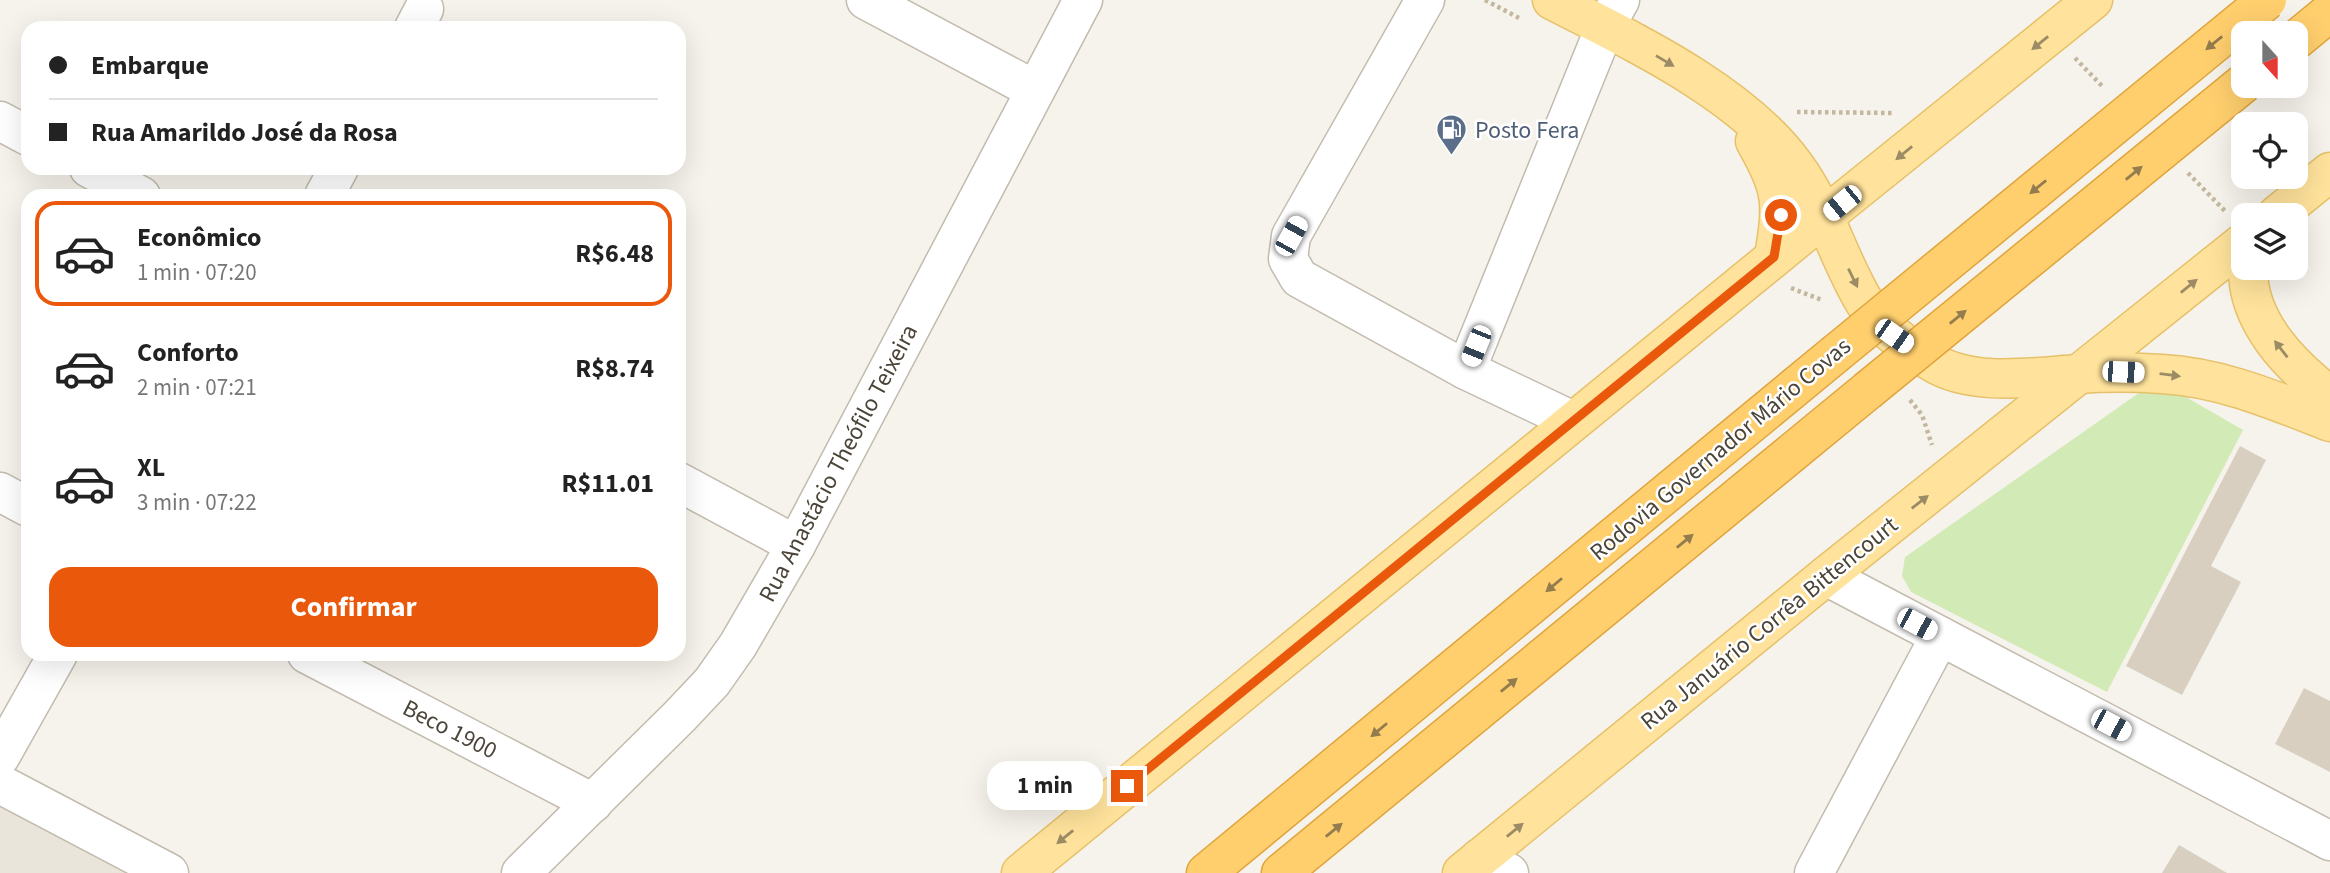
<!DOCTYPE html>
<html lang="pt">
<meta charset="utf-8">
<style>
:root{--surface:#fff;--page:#f2f2f2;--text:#222;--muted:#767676;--line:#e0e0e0;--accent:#ea580c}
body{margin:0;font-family:"Source Sans 3",sans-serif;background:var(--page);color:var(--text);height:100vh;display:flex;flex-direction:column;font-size:26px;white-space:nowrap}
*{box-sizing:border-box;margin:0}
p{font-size:23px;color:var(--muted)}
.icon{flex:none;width:38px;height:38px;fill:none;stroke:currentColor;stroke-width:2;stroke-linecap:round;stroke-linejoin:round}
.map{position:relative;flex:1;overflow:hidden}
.drawer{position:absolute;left:21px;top:189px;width:665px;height:472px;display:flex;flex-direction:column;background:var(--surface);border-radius:21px;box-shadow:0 7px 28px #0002}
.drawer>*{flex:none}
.guide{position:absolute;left:21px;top:21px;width:665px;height:154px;border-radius:21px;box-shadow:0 7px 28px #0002;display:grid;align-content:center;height:154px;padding:0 28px;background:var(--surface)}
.needle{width:46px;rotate:159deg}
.controls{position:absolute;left:2231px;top:21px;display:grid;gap:14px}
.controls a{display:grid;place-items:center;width:77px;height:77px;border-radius:14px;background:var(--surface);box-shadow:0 7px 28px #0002;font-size:35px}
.end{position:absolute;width:32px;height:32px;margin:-16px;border:9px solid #ea580c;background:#fff;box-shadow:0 0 0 4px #fff}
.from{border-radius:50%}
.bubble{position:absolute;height:49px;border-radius:21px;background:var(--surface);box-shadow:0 7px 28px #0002;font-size:23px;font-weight:700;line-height:49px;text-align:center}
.car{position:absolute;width:21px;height:42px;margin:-21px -10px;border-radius:9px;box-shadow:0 0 5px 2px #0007;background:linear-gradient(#fff 24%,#345 0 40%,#fff 0 76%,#345 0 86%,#fff 0)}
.guide b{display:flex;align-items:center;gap:24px;height:66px;font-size:26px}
.guide b+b{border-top:2px solid var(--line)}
.guide i{width:18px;height:18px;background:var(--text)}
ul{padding:12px 0 0;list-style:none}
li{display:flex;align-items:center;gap:21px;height:105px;margin:0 14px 10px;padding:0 14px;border:4px solid transparent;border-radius:21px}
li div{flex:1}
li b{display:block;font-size:26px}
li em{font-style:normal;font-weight:700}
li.current{border-color:var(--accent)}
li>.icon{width:63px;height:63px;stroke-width:1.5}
.cta{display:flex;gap:14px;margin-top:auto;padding:14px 28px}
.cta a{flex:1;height:80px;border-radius:21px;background:var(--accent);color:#fff;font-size:28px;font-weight:700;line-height:80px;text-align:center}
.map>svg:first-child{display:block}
.residential{fill:#eae5da}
.green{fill:#d2eab5}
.building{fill:#d8cfc1}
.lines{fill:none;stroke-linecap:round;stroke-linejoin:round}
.minor-casing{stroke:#c2bbae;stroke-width:41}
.major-casing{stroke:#e6c16a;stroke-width:41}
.highway-casing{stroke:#e0a43c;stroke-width:41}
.path{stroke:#c4b79f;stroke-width:4.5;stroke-dasharray:3.5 3.5;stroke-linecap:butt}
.minor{stroke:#fff;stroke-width:38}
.major{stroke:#ffe39c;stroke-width:38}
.highway{stroke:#ffcf6e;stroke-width:38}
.highway-bridge-casing{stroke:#e0a43c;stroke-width:41;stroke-linecap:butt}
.highway-bridge{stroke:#ffcf6e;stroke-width:38}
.oneway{fill:#9c8c66}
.oneway2{fill:#937c4e}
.route{stroke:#ea580c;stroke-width:9}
.labels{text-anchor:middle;stroke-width:5;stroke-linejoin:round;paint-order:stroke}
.service-label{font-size:24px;fill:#4e5e75;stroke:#fff;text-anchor:start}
.street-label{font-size:24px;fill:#4b4439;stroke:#fff}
</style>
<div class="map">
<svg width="2330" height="873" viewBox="0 0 2330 873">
<rect width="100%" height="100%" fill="#f6f3ec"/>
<path class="residential" d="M0,807L127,873H0Z"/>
<path class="green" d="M2146,388L2179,393L2243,430L2107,692L1911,592L1902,576L1905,557Z"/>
<g class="building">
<path d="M2240,446L2266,460L2211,566L2241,582L2182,695L2126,666Z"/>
<path d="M2304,688L2330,701V772L2275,744Z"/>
<path d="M2179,845L2227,873H2162Z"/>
</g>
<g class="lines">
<defs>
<g id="minor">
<path d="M866,0L1035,90"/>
<path d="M1425,0L1291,236L1288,259L1299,278L1466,370"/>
<path d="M414,28L424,9"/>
<path d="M0,121L28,136"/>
<path d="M89,168L141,196"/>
<path d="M324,196L339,168"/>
<path d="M1573,421L1466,370L1605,27L1620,0"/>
<path d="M679,482L796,545"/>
<path d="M0,492L28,507"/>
<path d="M1826,576L2330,841"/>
<path d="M307,654L593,803"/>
<path d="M0,757L58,654"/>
<path d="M0,784L169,873"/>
<path d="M1480,858L1509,873"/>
<path d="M521,873L680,716L712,682L738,645L796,545L1083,0"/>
<path d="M1814,873L1940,636"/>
</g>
<g id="major">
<path d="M1552,0C1632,41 1742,92 1795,166C1826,208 1838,259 1865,303C1881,328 1907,347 1932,362C1972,387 2033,377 2078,374C2106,372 2134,372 2162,374C2221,377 2276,401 2330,422"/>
<path d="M1755,141C1783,191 1783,202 1774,257"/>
<path d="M2277,215L2330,172"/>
<path d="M2248,268C2247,322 2290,365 2330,396"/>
<path d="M1021,873L1825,216L2093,0"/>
<path d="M1462,873L1826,576L2244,242"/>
</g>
<g id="highway">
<path d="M2296,40L2330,12"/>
<path d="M1206,873L1834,355"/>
<path d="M1281,873L1867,391"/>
</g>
</defs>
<use href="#minor" class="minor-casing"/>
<use href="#major" class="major-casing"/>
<use href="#highway" class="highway-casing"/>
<g class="path">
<path d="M1485,0L1519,18"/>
<path d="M2075,58L2103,87"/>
<path d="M1797,112L1893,113"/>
<path d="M2188,173L2226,212"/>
<path d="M1791,288L1822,300"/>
<path d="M1910,400L1922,415L1932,445"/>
</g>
<use href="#minor" class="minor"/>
<use href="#major" class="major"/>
<use href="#highway" class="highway"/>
<defs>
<g id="highway-bridge">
<path d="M1834,355L2267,0"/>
<path d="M1867,391L2244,83"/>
</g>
</defs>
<use href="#highway-bridge" class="highway-bridge-casing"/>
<use href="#highway-bridge" class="highway-bridge"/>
</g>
<defs><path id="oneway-solid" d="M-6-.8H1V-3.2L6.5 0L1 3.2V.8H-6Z" transform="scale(1.75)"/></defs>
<g class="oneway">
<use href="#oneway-solid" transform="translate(2040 43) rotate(141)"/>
<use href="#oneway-solid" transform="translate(1665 61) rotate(31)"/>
<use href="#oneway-solid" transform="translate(1904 153) rotate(141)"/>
<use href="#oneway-solid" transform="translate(1853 278) rotate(64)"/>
<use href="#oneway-solid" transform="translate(2189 286) rotate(-39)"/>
<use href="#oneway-solid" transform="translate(2281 349) rotate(-128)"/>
<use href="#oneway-solid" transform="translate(2170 375) rotate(7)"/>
<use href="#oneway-solid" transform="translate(1920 502) rotate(-38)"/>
<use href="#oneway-solid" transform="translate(1515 830) rotate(-39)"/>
<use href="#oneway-solid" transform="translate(1065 837) rotate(141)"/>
</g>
<g class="oneway2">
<use href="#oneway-solid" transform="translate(2214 43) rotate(141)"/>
<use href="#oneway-solid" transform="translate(2134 173) rotate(-39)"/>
<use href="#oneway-solid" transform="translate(2038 187) rotate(141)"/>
<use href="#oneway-solid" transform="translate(1958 317) rotate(-39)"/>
<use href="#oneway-solid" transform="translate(1685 541) rotate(-39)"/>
<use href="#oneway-solid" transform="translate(1554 585) rotate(140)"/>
<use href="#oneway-solid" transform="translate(1509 685) rotate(-39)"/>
<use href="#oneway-solid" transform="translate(1379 730) rotate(140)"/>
<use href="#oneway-solid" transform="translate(1334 830) rotate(-39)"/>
</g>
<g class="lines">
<path class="route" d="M1127,786L1774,257L1781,215"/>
</g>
<defs>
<symbol id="fuel-pin" viewBox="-11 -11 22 30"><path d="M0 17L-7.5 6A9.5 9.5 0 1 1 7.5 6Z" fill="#5c6f8a" stroke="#fff"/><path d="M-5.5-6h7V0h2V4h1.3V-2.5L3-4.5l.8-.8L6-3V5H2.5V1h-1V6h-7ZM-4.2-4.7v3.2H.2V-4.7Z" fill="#fff"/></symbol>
</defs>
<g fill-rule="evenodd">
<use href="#fuel-pin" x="1434" y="112" width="35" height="47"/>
</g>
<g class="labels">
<g class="service-label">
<text x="1475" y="138">Posto Fera</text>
</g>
<g class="street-label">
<text transform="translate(1720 449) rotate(-40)" y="8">Rodovia Governador Mário Covas</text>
<text transform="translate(838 463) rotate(-62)" y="8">Rua Anastácio Theófilo Teixeira</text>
<text transform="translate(1769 623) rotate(-39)" y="8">Rua Januário Corrêa Bittencourt</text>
<text transform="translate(450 729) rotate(27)" y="8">Beco 1900</text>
</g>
</g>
</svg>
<div class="controls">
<a><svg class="needle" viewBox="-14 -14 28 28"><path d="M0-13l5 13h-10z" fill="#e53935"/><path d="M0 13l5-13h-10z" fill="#767676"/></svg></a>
<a><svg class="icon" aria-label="locate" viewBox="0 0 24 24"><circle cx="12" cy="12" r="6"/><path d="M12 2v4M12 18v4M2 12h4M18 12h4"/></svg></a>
<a><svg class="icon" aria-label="layers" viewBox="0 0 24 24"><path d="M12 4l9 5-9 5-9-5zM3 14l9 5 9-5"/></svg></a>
</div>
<i class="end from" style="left:1781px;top:215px"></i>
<i class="end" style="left:1127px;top:786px"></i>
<div class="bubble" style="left:987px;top:761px;width:116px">1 min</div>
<i class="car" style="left:1842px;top:203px;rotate:231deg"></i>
<i class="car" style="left:1291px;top:236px;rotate:29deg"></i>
<i class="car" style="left:1894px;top:336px;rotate:125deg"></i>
<i class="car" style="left:1476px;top:346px;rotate:202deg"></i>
<i class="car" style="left:2123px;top:372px;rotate:92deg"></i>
<i class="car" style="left:1917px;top:624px;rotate:118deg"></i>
<i class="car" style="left:2111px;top:725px;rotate:118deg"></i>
<div class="guide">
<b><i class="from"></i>Embarque</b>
<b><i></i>Rua Amarildo José da Rosa</b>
</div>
<section class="drawer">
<ul>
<li class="current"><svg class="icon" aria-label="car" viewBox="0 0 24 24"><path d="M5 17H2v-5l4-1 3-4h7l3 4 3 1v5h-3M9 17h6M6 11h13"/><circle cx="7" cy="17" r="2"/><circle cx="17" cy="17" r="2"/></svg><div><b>Econômico</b><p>1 min · 07:20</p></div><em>R$6.48</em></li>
<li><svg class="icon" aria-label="car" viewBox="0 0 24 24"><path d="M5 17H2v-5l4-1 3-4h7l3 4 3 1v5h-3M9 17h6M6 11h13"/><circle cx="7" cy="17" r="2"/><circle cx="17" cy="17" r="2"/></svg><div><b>Conforto</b><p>2 min · 07:21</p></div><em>R$8.74</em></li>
<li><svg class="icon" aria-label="car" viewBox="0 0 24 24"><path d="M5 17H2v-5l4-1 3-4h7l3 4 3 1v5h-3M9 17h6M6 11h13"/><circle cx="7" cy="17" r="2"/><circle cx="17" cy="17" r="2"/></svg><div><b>XL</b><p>3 min · 07:22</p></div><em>R$11.01</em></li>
</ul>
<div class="cta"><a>Confirmar</a></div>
</section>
</div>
